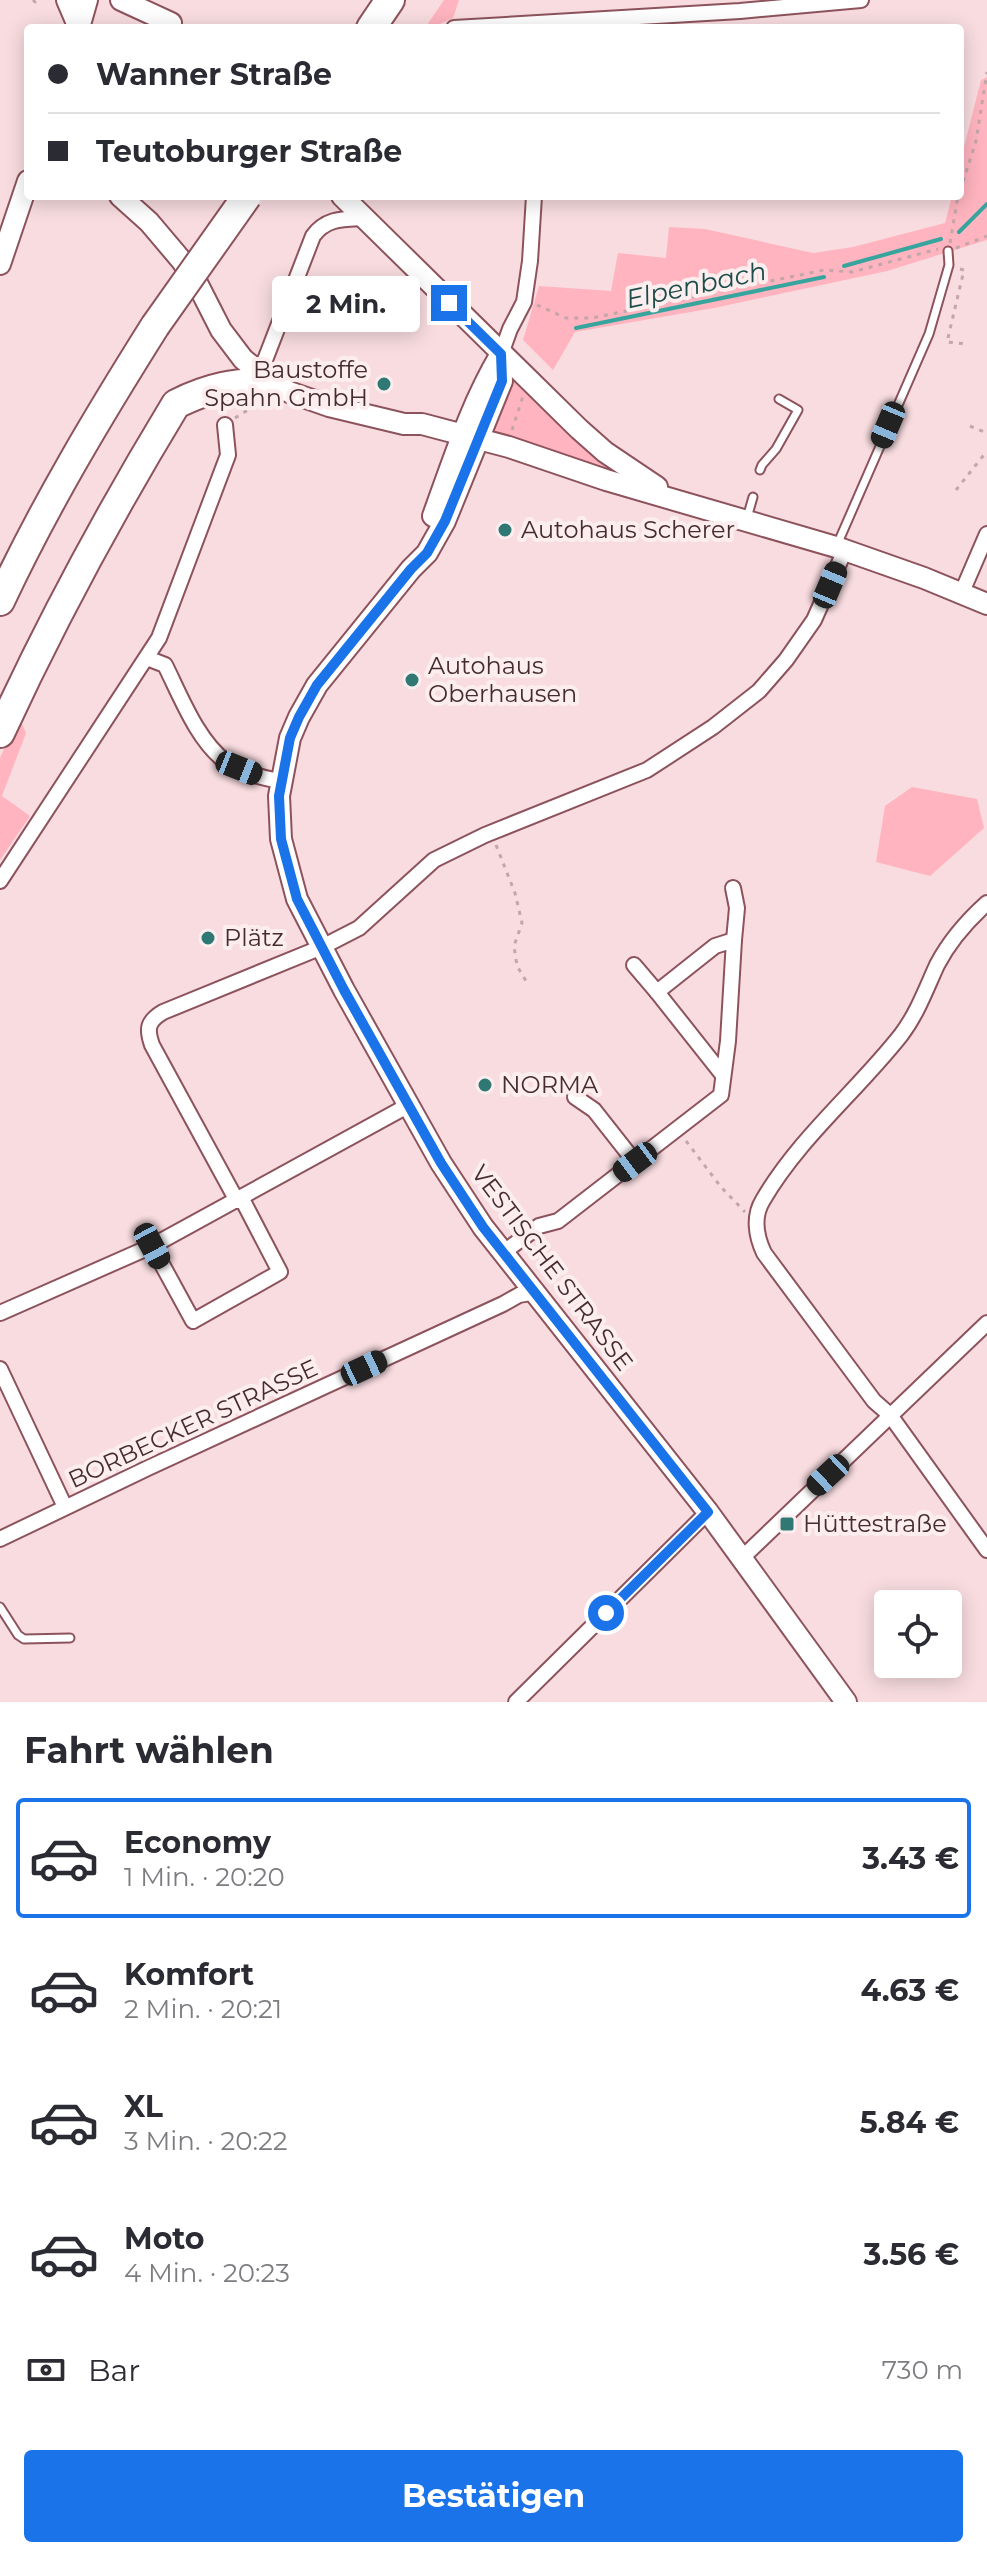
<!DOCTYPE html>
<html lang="de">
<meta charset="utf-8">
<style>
:root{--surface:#fff;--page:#f2f2f3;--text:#2b2b33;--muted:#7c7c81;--line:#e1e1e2;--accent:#1a73e8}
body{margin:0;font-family:Montserrat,sans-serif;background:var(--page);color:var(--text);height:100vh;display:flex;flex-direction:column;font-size:30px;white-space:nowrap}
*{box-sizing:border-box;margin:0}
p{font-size:26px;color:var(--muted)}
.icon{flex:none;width:44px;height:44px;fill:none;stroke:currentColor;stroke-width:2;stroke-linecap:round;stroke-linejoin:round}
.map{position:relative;height:1702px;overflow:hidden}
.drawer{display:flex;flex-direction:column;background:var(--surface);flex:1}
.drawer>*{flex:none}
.hud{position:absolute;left:24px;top:24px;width:940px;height:176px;border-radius:8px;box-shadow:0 4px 20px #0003;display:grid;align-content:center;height:176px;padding:0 24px;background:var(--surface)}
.tools{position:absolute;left:874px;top:1590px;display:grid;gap:16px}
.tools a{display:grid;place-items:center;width:88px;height:88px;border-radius:8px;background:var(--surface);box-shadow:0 4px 20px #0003;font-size:40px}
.end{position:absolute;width:36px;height:36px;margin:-18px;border:10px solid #1a73e8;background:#fff;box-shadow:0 0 0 4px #fff}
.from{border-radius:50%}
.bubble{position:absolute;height:56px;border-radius:8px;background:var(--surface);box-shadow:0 4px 20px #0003;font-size:26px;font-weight:700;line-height:56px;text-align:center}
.car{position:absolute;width:24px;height:48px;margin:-24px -12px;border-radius:10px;box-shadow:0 0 6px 2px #0007;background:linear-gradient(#222 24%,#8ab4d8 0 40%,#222 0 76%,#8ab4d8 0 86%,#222 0)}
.hud b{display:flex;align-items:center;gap:28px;height:76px;font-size:30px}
.hud b+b{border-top:2px solid var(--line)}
.hud i{width:20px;height:20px;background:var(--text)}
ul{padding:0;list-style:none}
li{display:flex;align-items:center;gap:24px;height:120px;margin:0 16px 12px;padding:0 8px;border:4px solid transparent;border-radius:8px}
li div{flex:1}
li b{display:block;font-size:30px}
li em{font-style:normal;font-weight:700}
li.selected{border-color:var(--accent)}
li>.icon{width:72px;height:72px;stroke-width:1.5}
h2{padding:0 24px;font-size:36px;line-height:96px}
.pay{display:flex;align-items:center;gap:20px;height:88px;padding:0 24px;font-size:30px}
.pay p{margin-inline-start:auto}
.primary-button{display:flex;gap:16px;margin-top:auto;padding:16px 24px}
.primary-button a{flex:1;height:92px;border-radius:8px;background:var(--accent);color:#fff;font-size:32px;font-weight:700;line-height:92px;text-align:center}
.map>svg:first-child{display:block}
.green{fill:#ffb4bf}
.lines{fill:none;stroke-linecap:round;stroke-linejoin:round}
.stream{stroke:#37a59e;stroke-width:4}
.lane-casing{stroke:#8d535c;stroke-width:11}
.street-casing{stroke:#8d535c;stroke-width:18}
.secondary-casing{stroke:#8d535c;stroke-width:24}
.highway-casing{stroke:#8d535c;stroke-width:32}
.path{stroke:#c2a6aa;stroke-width:3;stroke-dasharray:4 6;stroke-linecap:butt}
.lane{stroke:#fff;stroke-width:7}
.street{stroke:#fff;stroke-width:14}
.secondary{stroke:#fff;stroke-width:20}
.highway{stroke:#fff;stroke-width:28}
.highway-bridge-casing{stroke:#8d535c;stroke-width:32;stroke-linecap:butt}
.highway-bridge{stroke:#fff;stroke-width:28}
.route{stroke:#1a73e8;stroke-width:10}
.poi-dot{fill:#2f7873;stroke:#fceeef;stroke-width:3}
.labels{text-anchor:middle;stroke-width:8;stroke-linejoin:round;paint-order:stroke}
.poi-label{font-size:24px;fill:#462c30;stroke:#fceeef;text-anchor:start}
.street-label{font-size:24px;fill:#462c30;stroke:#fceeef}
.water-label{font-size:26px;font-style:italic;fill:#1c4c49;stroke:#fceeef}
</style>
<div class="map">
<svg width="987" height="1702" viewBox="0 0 987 1702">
<rect width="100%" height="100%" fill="#f8dce0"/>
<g class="green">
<path d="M444,0H459L453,18L440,24L437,28H425Z"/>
<path d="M987,77V240L887,271L714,308L575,332L553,370L523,340L539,286L611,291L618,253L666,258L669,227L705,229L813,253L853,247L945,223L952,196H960V163L981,80Z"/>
<path d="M513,382L517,383L581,443L626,476L490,433L508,383Z"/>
<path d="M19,717L26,733L2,796L30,816L0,860V758Z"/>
<path d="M912,787L977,799L984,828L930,876L876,862L885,806Z"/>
</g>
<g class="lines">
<g class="stream">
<path d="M959,232L987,204"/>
<path d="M844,266L941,239"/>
<path d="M576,328L824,277"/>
</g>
<defs>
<g id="lane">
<path d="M760,470L762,465L776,449L798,410L779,399"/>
<path d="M747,518L753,497"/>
<path d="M837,545L929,334L949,265L948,251"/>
<path d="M0,1607L18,1635L24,1639L70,1638"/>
</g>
<g id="street">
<path d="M454,28L740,11L861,0"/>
<path d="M501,354L510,329L524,302L530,261L534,196"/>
<path d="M260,373L313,236C326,218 343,219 363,218"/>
<path d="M962,592L987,534"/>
<path d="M147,658L165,665C181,697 197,740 226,762C241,773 263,778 280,781"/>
<path d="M0,881L159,638L228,455L225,425"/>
<path d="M733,888L737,908L734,940"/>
<path d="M987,903C967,921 950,940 937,965C926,989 917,1014 901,1035C857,1091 799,1138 763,1200C753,1216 756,1236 764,1253L874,1401L890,1415L987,1550"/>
<path d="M634,965L657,992"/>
<path d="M575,1097L594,1110L635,1162"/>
<path d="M237,1201L152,1045C146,1028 148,1021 163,1012L322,947L359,928L434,860L485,835L647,770L713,727L759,691L786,660L814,620L845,550"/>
<path d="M152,1246L193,1321L280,1272L242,1199"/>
<path d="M504,1252L539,1226L558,1221L721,1095L728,1041L734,940L715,946L657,992L722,1074"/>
<path d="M0,1313L152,1246L409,1105"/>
<path d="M0,1369L65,1507"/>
<path d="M0,1539L148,1468L503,1304L519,1295L536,1292"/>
<path d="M742,1558L987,1323"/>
<path d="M516,1702L708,1512"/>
</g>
<g id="secondary">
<path d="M67,0L79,28"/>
<path d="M121,0L171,23"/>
<path d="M79,28L87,0"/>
<path d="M120,196L149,222L182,261L197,283L221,330L243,359L260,373L289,392L329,406L404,424H422L509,447L606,480L836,547L924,578L987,604"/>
<path d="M342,196L579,429L605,452L657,487"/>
<path d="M0,264L28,181"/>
<path d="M501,354L502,381L445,521L427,553L411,569L317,685L299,717L290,738L279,796L281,839L297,899L344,990L441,1163L483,1227L708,1512L846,1702"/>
<path d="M433,516C453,461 471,404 501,354"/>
</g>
<g id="highway">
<path d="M371,28L390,0"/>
<path d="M0,601C45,505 99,415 155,326"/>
<path d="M0,733C52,620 111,511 176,404C210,387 234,383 273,382"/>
</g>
</defs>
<use href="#lane" class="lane-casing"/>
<use href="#street" class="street-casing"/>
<use href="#secondary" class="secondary-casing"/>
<use href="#highway" class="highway-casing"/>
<g class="path">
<path d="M33,0L35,2L38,0"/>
<path d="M960,191L976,141L987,72"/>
<path d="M950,243L958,196"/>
<path d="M956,248L987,236"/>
<path d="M960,269L964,270L947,342L967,344"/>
<path d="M537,305L566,318H592L824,270L852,272L938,249"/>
<path d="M235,418L256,405"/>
<path d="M970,426L987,433"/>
<path d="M512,430L523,396"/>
<path d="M956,490L987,451"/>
<path d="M496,845L515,893L522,923L514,946L517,966L526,981"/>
<path d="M686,1141L721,1187L745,1212"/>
</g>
<use href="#lane" class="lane"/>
<use href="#street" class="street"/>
<use href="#secondary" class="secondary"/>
<use href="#highway" class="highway"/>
<defs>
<path id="highway-bridge" d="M155,326L247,196"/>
</defs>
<use href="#highway-bridge" class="highway-bridge-casing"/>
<use href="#highway-bridge" class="highway-bridge"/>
</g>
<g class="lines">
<path class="route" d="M449,303L501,354L502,381L445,521L427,553L411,569L317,685L299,717L290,738L279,796L281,839L297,899L344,990L441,1163L483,1227L708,1512L606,1613"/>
</g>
<g class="poi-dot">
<circle cx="384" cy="384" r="8"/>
<circle cx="505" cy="530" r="8"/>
<circle cx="412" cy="680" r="8"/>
<circle cx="208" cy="938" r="8"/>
<circle cx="485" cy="1085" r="8"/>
<rect x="779" y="1516" width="16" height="16" rx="4"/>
</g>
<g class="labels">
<g class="poi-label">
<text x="368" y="378" text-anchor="end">Baustoffe<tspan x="368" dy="28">Spahn GmbH</tspan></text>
<text x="521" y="538">Autohaus Scherer</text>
<text x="428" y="674">Autohaus<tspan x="428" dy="28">Oberhausen</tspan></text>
<text x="224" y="946">Plätz</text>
<text x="501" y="1093">NORMA</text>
<text x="803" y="1532">Hüttestraße</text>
</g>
<g class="street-label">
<text transform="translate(552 1268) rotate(53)" y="8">VESTISCHE STRASSE</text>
<text transform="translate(193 1424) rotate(-25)" y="8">BORBECKER STRASSE</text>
</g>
<g class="water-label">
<text transform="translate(696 285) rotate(-12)" y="9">Elpenbach</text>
</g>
</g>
</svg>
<div class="tools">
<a><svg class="icon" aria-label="locate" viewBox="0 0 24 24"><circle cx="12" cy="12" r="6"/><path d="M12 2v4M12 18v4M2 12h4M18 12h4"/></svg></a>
</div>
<i class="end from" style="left:606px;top:1613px"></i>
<i class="end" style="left:449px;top:303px"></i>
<div class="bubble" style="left:272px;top:276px;width:148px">2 Min.</div>
<i class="car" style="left:888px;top:425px;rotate:203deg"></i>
<i class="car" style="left:830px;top:585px;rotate:23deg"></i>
<i class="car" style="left:239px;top:768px;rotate:112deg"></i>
<i class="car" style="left:635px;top:1162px;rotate:233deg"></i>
<i class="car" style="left:152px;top:1246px;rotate:152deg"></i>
<i class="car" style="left:364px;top:1368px;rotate:65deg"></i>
<i class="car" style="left:828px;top:1475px;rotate:227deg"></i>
<div class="hud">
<b><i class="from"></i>Wanner Straße</b>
<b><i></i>Teutoburger Straße</b>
</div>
</div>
<section class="drawer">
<h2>Fahrt wählen</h2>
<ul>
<li class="selected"><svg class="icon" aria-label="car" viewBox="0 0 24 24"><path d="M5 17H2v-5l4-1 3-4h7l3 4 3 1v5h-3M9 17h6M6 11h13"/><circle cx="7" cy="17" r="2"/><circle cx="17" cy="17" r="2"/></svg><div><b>Economy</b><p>1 Min. · 20:20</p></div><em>3.43 €</em></li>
<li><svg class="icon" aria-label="car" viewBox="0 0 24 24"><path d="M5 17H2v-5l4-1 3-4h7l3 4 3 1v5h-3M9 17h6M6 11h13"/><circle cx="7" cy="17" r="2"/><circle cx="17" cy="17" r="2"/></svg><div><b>Komfort</b><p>2 Min. · 20:21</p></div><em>4.63 €</em></li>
<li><svg class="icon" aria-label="car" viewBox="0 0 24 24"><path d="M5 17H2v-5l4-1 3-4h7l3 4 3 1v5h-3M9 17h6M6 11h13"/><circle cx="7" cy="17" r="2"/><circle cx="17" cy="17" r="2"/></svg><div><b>XL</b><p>3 Min. · 20:22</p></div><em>5.84 €</em></li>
<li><svg class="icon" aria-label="car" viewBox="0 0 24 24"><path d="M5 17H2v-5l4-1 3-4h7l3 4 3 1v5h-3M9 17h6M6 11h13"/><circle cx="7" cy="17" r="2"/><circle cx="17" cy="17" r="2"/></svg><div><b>Moto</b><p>4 Min. · 20:23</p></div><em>3.56 €</em></li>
</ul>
<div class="pay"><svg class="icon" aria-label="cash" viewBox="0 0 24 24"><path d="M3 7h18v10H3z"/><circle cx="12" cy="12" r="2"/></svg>Bar<p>730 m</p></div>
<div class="primary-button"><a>Bestätigen</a></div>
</section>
